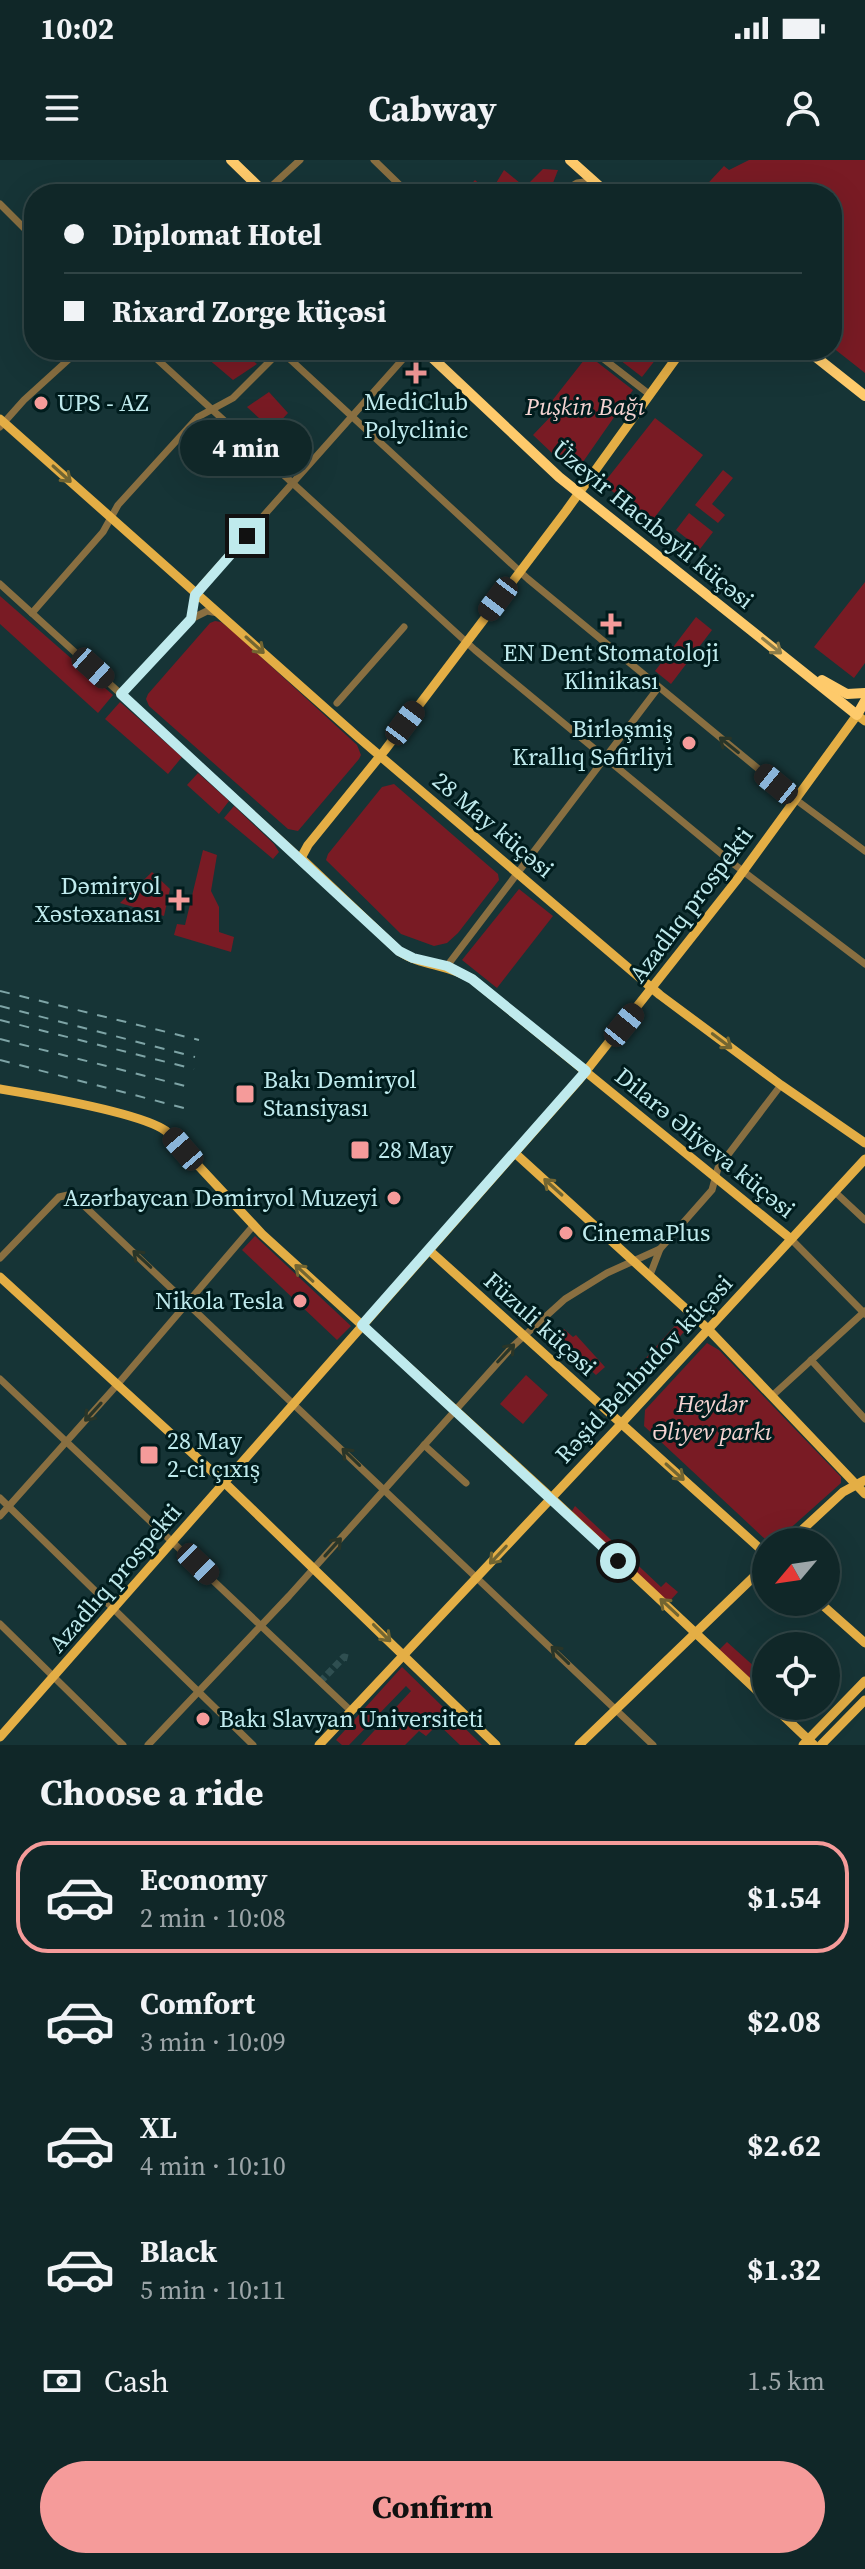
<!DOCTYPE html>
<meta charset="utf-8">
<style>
:root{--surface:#102728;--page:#1e3334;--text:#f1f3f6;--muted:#9ca5a8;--line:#304445;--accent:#f59b9a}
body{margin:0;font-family:"Source Serif 4",serif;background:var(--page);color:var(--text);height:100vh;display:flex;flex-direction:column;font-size:30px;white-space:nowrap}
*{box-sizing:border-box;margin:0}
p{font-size:26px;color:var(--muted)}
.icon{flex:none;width:44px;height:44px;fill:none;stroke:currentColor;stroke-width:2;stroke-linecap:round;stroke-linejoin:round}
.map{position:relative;height:1585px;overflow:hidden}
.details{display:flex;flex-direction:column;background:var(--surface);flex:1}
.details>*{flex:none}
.hud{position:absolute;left:24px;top:24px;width:818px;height:176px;border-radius:32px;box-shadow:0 8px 32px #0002,0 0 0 2px var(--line);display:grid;align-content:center;height:176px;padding:0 40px;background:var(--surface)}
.needle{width:52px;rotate:241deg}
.tools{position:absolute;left:752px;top:1368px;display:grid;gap:16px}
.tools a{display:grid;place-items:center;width:88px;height:88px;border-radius:50%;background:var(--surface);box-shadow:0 8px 32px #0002,0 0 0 2px var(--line);font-size:40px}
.end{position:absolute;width:36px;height:36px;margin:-18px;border:10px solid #bfeaed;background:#111;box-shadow:0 0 0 4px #111}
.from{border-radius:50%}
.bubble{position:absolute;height:56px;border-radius:28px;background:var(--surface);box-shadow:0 8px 32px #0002,0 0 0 2px var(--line);font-size:26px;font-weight:700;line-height:56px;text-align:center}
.car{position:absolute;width:24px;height:48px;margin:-24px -12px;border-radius:10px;box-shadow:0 0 6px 2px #0007;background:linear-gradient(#222 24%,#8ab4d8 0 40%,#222 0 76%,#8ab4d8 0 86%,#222 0)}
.hud b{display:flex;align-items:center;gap:28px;height:76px;font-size:30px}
.hud b+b{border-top:2px solid var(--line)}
.hud i{width:20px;height:20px;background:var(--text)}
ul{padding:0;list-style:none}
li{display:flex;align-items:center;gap:24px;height:112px;margin:0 16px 12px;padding:0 24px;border:4px solid transparent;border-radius:32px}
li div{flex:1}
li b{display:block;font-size:30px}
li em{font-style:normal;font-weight:700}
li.current{border-color:var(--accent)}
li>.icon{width:72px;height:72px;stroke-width:1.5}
h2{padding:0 40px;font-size:36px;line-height:96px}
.pay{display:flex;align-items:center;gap:20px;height:88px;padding:0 40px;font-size:30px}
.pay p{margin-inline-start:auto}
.cta{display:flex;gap:16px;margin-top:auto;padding:16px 40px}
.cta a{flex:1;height:92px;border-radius:48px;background:var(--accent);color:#111;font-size:32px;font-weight:700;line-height:92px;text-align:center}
.status{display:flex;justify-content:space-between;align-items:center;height:56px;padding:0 40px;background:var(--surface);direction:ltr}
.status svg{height:22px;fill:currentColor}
header{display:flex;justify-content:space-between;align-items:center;height:104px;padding:0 40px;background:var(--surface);font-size:36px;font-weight:700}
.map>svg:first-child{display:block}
.green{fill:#791b24}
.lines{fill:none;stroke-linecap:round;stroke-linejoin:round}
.minor-tunnel{stroke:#2f4f51;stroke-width:7;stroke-dasharray:7 3.5;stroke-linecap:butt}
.minor{stroke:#896f41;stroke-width:7}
.major{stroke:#e4ae45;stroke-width:9}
.highway{stroke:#feca6b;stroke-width:10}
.rail{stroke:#7ea4a6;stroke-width:2;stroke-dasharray:10 10;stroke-linecap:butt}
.oneway{stroke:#726531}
.oneway2{stroke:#8c7c48}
.oneway3{stroke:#293528}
.route{stroke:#bfeaed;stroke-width:10}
.poi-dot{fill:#f59b9a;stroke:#001c1d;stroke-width:3}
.labels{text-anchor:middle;stroke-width:6;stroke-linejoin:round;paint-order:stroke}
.poi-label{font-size:24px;fill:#bfeaed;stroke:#001c1d;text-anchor:start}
.park-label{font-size:24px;font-style:italic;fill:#f5d4d2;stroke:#001c1d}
.street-label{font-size:24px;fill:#bfeaed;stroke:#001c1d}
</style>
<div class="status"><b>10:02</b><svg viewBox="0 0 49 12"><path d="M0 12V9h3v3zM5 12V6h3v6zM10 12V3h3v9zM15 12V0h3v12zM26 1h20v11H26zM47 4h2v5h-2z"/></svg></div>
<header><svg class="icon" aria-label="menu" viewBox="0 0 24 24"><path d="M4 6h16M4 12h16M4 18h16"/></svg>Cabway<svg class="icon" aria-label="person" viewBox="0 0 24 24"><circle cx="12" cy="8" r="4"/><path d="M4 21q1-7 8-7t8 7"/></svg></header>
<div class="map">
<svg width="865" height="1585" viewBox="0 0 865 1585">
<rect width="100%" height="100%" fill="#163436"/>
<g class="green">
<path d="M749,0H865V213L832,187V34H698L724,6L729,10Z"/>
<path d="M543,9L558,10L553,23L543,34H462L475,20L490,33L504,10L525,27Z"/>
<path d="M215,190H241L257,204L233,220L207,198Z"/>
<path d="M607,190H663L642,217Z"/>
<path d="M588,195L633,230L578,309L571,311L533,275L554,253L548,246Z"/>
<path d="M269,232L288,253L272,270L247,247Z"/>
<path d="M655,258L703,295L651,362L603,324Z"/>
<path d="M723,310L733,318L712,344L725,355L718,363L695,345Z"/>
<path d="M689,353L713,372L700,389L676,370Z"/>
<path d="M865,422V503L854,518L814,487Z"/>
<path d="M0,436L113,535L98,553L0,464Z"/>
<path d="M696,457L712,470L671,524L655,511Z"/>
<path d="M215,461L221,462L235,473L357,585L361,595L359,599L298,671L288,669L149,546L146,539L148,534L210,463Z"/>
<path d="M120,542L182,597L168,614L105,559Z"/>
<path d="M198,613L229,641L219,654L187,625Z"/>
<path d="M394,624L498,714L499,720L458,773L447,783L434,786L401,774L326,700L328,694L382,627Z"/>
<path d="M234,646L274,684L279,692L273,699L224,658Z"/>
<path d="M203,690L217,695L211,731L219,747V772L234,777L231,792L174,775L177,764L185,765Z"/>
<path d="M152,712L170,729L164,756L120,743Z"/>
<path d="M519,729L553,756L497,828L462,800Z"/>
<path d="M255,1076L351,1166L337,1180L242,1090Z"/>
<path d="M681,1159L689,1166L628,1236L619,1228Z"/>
<path d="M564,1169L573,1177L576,1175L605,1207L596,1215L555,1178Z"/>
<path d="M707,1183L719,1190L841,1317V1323L776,1381L766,1380L644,1266L645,1250Z"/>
<path d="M526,1215L548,1235L523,1264L500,1244Z"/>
<path d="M575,1346L661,1427L666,1422L678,1432L668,1443L572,1351Z"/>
<path d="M727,1482L766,1517V1534L719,1490Z"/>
<path d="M402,1507L482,1585H460L438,1564L426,1576L419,1571L405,1585H361L411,1531L406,1526L349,1585H342L336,1580Z"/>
</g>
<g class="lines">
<path class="minor-tunnel" d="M320,1522L344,1497L348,1498"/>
<g class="minor">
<path d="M374,0L409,34"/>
<path d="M263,34L300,0"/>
<path d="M559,34L577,23L591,21"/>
<path d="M0,44L34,78"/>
<path d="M147,190L475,490L735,705L865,804"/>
<path d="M280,190L528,419L795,639L865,691"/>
<path d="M592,190L649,234"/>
<path d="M0,267L24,240L79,190"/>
<path d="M0,424L301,698"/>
<path d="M32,453L103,372L118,345L198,257L233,238L281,190"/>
<path d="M191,459L207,451L218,453"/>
<path d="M121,534L191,459L195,435L201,426L411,190"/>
<path d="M337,543L404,467"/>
<path d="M447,806L658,528"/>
<path d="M835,1032L865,1060"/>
<path d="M791,1079L865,1154"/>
<path d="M0,1098L59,1037L68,1035L78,1040L653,1585"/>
<path d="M650,1115L660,1089L712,1030L718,1008L781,925"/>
<path d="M811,1200L865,1259"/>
<path d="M0,1219L351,1551"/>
<path d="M772,1236L865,1151"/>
<path d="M424,1285L466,1323"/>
<path d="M0,1338L253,1585"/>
<path d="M0,1356L117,1225L254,1065"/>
<path d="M0,1464L123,1585"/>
<path d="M148,1585L289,1436L513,1186L565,1139L607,1113L660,1089"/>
</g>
<g class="major">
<path d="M682,190L566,351L385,590L308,685L301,698L399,791C420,806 448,804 472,819L791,1079"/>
<path d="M0,259L359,578L660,835L781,925L865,983"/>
<path d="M0,929C36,935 140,952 166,971L262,1074L544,1331L766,1539"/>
<path d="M516,994L708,1169L865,1334"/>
<path d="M430,1091L766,1394"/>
<path d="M0,1117L228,1326L496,1585"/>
<path d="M789,1382L843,1332L865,1320"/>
<path d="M819,1442L865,1483"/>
<path d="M773,1546L814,1585"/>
<path d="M0,1577L579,920L736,721L857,555L865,561"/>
<path d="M319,1585L621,1264L865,999"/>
<path d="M579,1585L766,1405"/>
<path d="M803,1585L865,1521"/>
<path d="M821,1585L865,1540"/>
</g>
<g class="highway">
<path d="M231,0L266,34"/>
<path d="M570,0L608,34"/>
<path d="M424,190L559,317L857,555L865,541"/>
<path d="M807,190L865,236"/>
<path d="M822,520L847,534L865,533"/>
</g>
<g class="rail">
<path d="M0,831L199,880"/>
<path d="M0,846L195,897"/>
<path d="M0,860L194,909"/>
<path d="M0,879L189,927"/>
<path d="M0,900L184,948"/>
</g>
</g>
<defs><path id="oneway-shaft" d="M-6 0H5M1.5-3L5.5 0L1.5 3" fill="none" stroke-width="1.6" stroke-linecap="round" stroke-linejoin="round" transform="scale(2)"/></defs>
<g class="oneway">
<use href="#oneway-shaft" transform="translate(62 314) rotate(42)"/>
<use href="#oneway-shaft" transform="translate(255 485) rotate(42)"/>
<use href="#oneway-shaft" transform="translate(722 881) rotate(37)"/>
<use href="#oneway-shaft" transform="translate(553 1027) rotate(-138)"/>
<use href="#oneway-shaft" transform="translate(304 1113) rotate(-137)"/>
<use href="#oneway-shaft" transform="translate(675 1312) rotate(42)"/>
<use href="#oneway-shaft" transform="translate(498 1395) rotate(133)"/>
<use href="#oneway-shaft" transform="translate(669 1447) rotate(-137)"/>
<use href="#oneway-shaft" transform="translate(382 1473) rotate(45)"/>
</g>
<use class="oneway2" href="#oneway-shaft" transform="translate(772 486) rotate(39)"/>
<g class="oneway3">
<use href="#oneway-shaft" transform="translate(729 585) rotate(-141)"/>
<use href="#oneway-shaft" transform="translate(142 1099) rotate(-137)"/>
<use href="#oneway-shaft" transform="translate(506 1193) rotate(-47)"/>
<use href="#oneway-shaft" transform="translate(93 1252) rotate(132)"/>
<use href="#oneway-shaft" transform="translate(351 1297) rotate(-136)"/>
<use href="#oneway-shaft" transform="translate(333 1387) rotate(-48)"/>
<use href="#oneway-shaft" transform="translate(560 1495) rotate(-136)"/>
</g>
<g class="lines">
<path class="route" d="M247,376L195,435L191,459L121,534L399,791L413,798L447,806L472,819L586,911L362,1165L618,1401"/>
</g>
<g class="poi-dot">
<path d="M412 201h8v8h8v8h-8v8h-8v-8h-8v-8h8z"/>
<circle cx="41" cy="243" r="8"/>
<path d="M607 452h8v8h8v8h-8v8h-8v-8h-8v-8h8z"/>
<circle cx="689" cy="583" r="8"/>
<path d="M175 728h8v8h8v8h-8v8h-8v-8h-8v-8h8z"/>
<rect x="235" y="924" width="20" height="20" rx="4"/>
<rect x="350" y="980" width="20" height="20" rx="4"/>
<circle cx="394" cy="1038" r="8"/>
<circle cx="566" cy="1073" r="8"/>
<circle cx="300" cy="1141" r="8"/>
<rect x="139" y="1285" width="20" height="20" rx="4"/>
<circle cx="203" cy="1559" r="8"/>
</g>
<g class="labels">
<g class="poi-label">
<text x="416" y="250" text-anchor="middle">MediClub<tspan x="416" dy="28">Polyclinic</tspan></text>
<text x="57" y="251">UPS - AZ</text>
<text x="611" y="501" text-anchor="middle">EN Dent Stomatoloji<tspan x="611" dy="28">Klinikası</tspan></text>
<text x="673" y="577" text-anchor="end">Birləşmiş<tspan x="673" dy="28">Krallıq Səfirliyi</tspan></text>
<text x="161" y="734" text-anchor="end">Dəmiryol<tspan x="161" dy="28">Xəstəxanası</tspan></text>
<text x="263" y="928">Bakı Dəmiryol<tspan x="263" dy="28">Stansiyası</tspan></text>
<text x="378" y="998">28 May</text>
<text x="378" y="1046" text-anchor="end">Azərbaycan Dəmiryol Muzeyi</text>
<text x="582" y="1081">CinemaPlus</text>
<text x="284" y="1149" text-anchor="end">Nikola Tesla</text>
<text x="167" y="1289">28 May<tspan x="167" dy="28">2-ci çıxış</tspan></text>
<text x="219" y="1567">Bakı Slavyan Universiteti</text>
</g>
<g class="park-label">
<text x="585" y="255">Puşkin Bağı</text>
<text x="712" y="1252">Heydər<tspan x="712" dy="28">Əliyev parkı</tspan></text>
</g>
<g class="street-label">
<text transform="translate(653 365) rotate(39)" y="8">Üzeyir Hacıbəyli küçəsi</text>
<text transform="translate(493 665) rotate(40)" y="8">28 May küçəsi</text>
<text transform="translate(691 745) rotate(-53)" y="8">Azadlıq prospekti</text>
<text transform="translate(705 983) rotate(39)" y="8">Dilarə Əliyeva küçəsi</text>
<text transform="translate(540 1164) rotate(42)" y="8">Füzuli küçəsi</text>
<text transform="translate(644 1209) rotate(-47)" y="8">Rəşid Behbudov küçəsi</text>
<text transform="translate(115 1418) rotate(-49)" y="8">Azadlıq prospekti</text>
</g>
</g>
</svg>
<div class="tools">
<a><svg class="needle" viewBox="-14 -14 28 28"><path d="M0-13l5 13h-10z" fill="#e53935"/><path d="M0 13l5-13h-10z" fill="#9ca5a8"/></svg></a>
<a><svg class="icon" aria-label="locate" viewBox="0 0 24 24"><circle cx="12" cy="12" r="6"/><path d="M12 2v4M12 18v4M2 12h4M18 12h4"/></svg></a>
</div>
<i class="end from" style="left:618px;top:1401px"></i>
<i class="end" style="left:247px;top:376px"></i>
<div class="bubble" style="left:180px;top:260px;width:132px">4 min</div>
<i class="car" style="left:498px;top:439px;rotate:217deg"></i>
<i class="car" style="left:93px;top:508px;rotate:132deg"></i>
<i class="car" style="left:405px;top:563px;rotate:37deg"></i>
<i class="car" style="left:776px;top:624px;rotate:309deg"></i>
<i class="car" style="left:624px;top:865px;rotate:39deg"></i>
<i class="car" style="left:183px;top:989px;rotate:319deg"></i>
<i class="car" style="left:198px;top:1404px;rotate:134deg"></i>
<div class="hud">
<b><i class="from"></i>Diplomat Hotel</b>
<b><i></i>Rixard Zorge küçəsi</b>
</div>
</div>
<section class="details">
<h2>Choose a ride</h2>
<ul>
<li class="current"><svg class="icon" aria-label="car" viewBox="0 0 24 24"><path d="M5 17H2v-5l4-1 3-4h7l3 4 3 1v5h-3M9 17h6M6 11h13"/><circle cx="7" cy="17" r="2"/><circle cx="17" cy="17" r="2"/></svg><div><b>Economy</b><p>2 min · 10:08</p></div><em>$1.54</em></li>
<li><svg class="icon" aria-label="car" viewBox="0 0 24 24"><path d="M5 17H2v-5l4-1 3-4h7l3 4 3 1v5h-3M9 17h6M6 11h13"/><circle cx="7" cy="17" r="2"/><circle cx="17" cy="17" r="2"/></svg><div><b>Comfort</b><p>3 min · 10:09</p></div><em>$2.08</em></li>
<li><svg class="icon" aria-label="car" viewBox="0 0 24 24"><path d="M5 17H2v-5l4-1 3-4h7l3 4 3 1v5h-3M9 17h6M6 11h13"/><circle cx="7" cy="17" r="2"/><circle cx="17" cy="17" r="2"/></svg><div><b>XL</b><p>4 min · 10:10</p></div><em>$2.62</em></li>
<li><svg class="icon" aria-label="car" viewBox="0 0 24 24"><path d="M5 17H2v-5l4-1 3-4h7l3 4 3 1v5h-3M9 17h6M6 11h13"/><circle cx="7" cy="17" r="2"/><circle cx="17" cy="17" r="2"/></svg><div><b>Black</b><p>5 min · 10:11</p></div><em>$1.32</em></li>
</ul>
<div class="pay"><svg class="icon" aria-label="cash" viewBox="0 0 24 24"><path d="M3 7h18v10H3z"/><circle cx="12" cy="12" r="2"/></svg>Cash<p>1.5 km</p></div>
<div class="cta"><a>Confirm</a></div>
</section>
